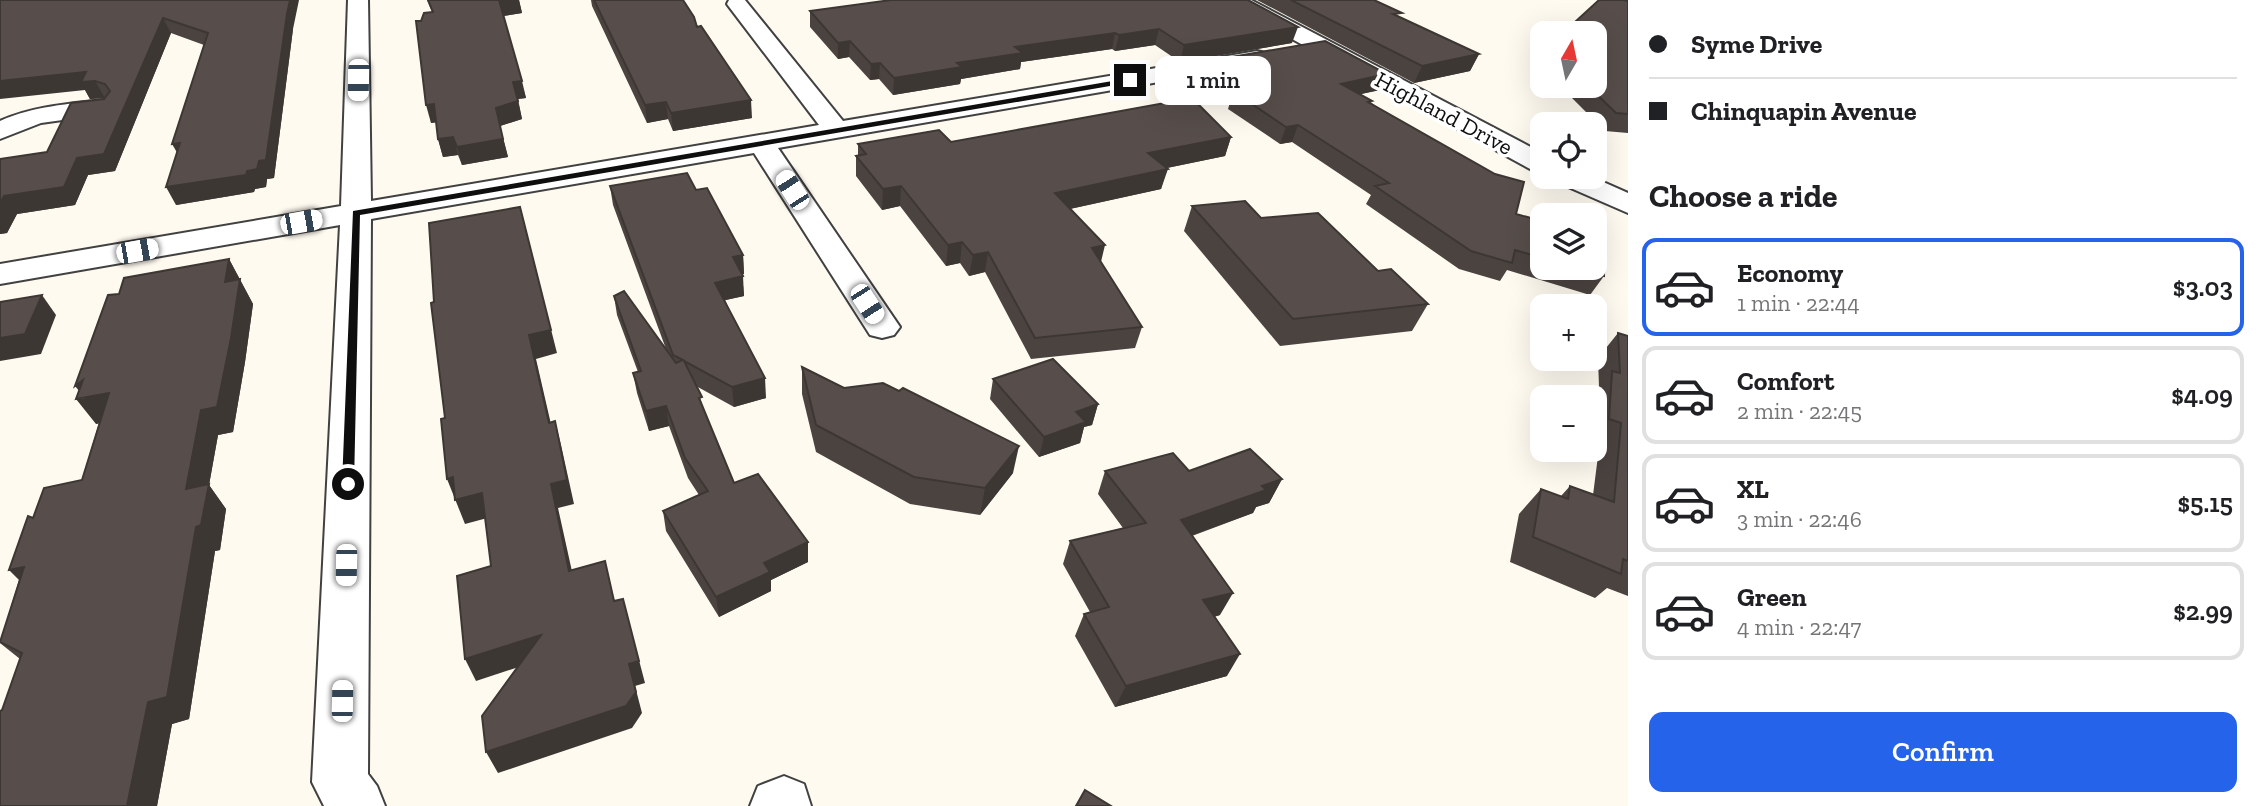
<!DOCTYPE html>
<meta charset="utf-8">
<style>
:root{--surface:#fff;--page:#f6f6f6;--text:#202124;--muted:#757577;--line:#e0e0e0;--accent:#2563eb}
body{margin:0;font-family:"Zilla Slab",serif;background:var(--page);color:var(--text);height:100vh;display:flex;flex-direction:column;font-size:26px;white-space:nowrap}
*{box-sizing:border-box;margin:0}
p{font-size:23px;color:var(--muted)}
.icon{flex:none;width:38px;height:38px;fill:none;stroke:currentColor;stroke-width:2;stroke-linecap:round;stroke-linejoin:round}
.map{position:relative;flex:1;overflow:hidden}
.side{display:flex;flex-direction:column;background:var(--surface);width:630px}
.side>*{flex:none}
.top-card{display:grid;align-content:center;height:154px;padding:0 21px;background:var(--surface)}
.needle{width:46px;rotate:9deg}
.tools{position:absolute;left:1530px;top:21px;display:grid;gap:14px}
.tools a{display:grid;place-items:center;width:77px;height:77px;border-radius:14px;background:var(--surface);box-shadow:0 7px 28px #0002;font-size:35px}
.end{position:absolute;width:32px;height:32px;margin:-16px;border:9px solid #0e0e0e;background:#fff;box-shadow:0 0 0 4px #fff}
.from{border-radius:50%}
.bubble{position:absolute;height:49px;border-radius:14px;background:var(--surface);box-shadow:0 7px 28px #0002;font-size:23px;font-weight:600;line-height:49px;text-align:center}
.car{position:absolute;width:21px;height:42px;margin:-21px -10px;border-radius:9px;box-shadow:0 0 5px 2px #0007;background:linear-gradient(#fff 24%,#345 0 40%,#fff 0 76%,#345 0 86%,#fff 0)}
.top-card b{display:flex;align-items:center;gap:24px;height:66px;font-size:26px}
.top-card b+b{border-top:2px solid var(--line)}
.top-card i{width:18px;height:18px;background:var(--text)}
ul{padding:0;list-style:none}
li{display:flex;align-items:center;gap:21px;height:98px;margin:0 14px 10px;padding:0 7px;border:4px solid var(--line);border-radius:14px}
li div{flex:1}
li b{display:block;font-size:26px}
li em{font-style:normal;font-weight:600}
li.current{border-color:var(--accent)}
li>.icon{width:63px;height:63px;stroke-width:1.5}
h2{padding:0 21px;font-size:32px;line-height:84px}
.button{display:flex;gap:14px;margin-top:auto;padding:14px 21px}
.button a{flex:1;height:80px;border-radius:14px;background:var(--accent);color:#fff;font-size:28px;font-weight:600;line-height:80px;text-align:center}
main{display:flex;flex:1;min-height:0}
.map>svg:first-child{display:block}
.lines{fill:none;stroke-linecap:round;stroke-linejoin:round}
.minor-casing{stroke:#414141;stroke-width:4}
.minor{fill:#fff;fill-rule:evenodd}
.wall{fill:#4b4340}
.shaded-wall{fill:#3d3734}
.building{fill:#574e4b;stroke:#3d3734;stroke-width:2}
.route{fill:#0e0e0e}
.labels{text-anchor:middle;stroke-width:7;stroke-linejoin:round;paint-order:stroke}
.far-street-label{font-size:23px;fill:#0e0e0e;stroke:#fff}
</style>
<main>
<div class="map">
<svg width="1628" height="806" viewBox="0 0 1628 806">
<rect width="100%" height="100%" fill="#fffaf0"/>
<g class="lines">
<defs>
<g id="minor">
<path d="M348,0H368L371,201L819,125L730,8L727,4L729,0H745L843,121L1257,51L1265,53L1269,58L1265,63L1257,65L778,148L900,327L894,335L882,338L870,335L754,153L371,219L368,774L377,786L385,806H324L312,782L340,225L0,284V264L341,206Z"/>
<path d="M1225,0H1251L1542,153V172L1532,170L1228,4Z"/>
<path d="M104,100L113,103L117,108L113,113L41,123L0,139V121C33,106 69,104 104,100Z"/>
<path d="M1555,177H1592L1628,193V213L1559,183Z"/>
<path d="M784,776L804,784L811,806H750L758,786Z"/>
</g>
</defs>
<use href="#minor" class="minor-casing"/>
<use href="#minor" class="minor"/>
</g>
<g class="wall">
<path d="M0,0L293,29L274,178L267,179L266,187L255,189L254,192L176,205L177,152L204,45L171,33L115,171L88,175L75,205L17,214L7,233L0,234V159L47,152L105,98L90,99L85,90Z"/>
<path d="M427,0H519L522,13L503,16L526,98L518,99L522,119L500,126L508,157L462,165L458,155L443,157L438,139L436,122L431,123L421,21L432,12Z"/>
<path d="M591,0H683L697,27L752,118L673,131L668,119L647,123L592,6Z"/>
<path d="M891,0L1292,43L1180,62L1155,45L1115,51L1112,49L1021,62L1020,69L961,79L960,84L893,95L879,79L870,80L849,57L838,59L810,27V11Z"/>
<path d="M1257,0H1374L1400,17L1479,54L1470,71L1414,83Z"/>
<path d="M1628,1V133L1605,131L1560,86H1594Z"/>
<path d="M1208,61L1387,74L1380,90L1360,94L1516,214L1542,221V268H1594L1604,276L1590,295L1507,270L1500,281L1459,269L1366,204L1371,195L1292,142L1280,144L1228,109L1232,96L1203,77Z"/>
<path d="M1231,137L1225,156L1167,168L1161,189L1070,209L1101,262L1142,327L1135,348L1031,359L985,272L969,276L960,263L946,266L900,206L882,210L856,176V156H858V144Z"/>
<path d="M610,186L696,190L743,255L744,274H742L744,296L725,300L766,398L734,407L696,386L703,407L734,483L808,562L771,580V591L719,617L666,531L663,511L699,495L688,478L669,426L649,431L637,393L633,373L638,372L617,315L614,296L666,349L613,205Z"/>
<path d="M1192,206L1261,218L1378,271L1428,304L1412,331L1280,346L1184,231Z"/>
<path d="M229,259L253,304L245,362L233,432L218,435L209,485L226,509L220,550L215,551L189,719L172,724L157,806H0L2,710L20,659L0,643L19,580L33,518L82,480L99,423L96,424L119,294Z"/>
<path d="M1618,333L1628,336V596L1607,588L1595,598L1510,562L1519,514L1541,489L1561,496L1570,486L1593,495L1599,448L1594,447V397H1591V396L1599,387L1598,358Z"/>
<path d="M802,367L844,388L1013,473L980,515L910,504L816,452L802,394Z"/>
<path d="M993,379L1098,404L1092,425L1084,427L1080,443L1039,457L990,399Z"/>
<path d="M1105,471H1189L1282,479L1269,503L1256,507L1253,513L1192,536L1220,615L1214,617L1227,676L1115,707L1075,636L1084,614L1090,612L1063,564L1070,541L1123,528L1098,494Z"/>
</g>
<g class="shaded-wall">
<path d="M290,0H299L293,29L274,178L267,179L266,187L255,189L254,192L176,205L166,187Z"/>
<path d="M499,0H519L522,13L503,16Z"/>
<path d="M163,18L171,33L115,171L88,175L75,205L17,214L7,233L0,234V204L4,196L77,158Z"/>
<path d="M1298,27L1292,43L1180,62L1184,45Z"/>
<path d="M1159,29L1155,45L1115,51L1119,35Z"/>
<path d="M1115,33L1112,49L1021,62L1020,69L961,79L960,84L893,95L894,78L957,63L1015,47Z"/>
<path d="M850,41L849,57L838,59V43Z"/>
<path d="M1479,54L1470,71L1414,83L1422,66Z"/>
<path d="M880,63L879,79L870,80L871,64Z"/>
<path d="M86,72L95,81L105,98L90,99L85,90L0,99V81Z"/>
<path d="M1387,74L1380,90L1334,100L1341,84Z"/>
<path d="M522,81L526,98L517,99L513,82Z"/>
<path d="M751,100L752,118L673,131L671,113Z"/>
<path d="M518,101L522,119L500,126L508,157L462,165L457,147L496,108Z"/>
<path d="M666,102L668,119L647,123L645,105Z"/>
<path d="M434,104L440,122L431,123L426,105Z"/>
<path d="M1298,125L1292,142L1280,144L1286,127Z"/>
<path d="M453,137L458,155L443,157L438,139Z"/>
<path d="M1231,137L1225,156L1142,173L1148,153Z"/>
<path d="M180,143L182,161L172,144Z"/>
<path d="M1168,169L1161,189L1051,213L1055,193Z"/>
<path d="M901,186L900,206L882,210L883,189Z"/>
<path d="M520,207L557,353L536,359L556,446L549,423L529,335Z"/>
<path d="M962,242L960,263L946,266L948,245Z"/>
<path d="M1105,245L1100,266L1092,248Z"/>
<path d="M988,252L985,272L969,276L973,255Z"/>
<path d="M743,255L744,274L734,276L733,257Z"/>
<path d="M229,259L253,304L245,362L233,432L218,435L209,485L226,509L220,550L215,551L189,719L172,724L157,806H127Z"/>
<path d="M743,276L744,296L717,302L715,283Z"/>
<path d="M42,295L56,315L41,354L0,361V338Z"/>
<path d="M765,378L766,398L734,407L732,387Z"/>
<path d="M83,380L109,393L127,418L96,424L76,399L85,398L75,386Z"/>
<path d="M1098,404L1092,425L1084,427L1080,443L1039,457L1044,437L1076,412Z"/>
<path d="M666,406L669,426L649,431L646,411Z"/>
<path d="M555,421L561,445L574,504L558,508L577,594L569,571L551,484Z"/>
<path d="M1019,446L1013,473L980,515L985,488Z"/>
<path d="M453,477L482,493L491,517L465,524L447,479Z"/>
<path d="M1282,479L1269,503L1256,507L1253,513L1170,543L1181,520L1262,486Z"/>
<path d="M808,542V562L771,580V591L719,617L716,597L764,563Z"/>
<path d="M24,567L34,595L9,570Z"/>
<path d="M1233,593L1220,615L1191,623L1203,600Z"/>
<path d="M623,599L645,683L635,686L642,713L632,728L498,773L486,752L629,664Z"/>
<path d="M541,635L549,657L476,681L465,659Z"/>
<path d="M1240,654L1227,676L1115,707L1126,686Z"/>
</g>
<g class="building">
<path d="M0,0H290L287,14L266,160L259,161L257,169L247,171L246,175L166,187L180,143L172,144L208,33L163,18L104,154L77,158L64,187L4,196L0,204V159L47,152L71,103L104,99L110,91L105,84L95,81L81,82L86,72L0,81Z"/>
<path d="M428,0H499L522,81L513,82L518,101L496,108L503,139L457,147L453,137L438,139L434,104L426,105L416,21H421L424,13L433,12Z"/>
<path d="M594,0H683L694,17L697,27L701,26L751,100L671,113L666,102L645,105Z"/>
<path d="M891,0H1248L1298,27L1184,45L1159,29L1119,35L1115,33L1015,47L1023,53L957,63L962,67L894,78L880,63L871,64L850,41L838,43L810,11Z"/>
<path d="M1291,0H1374L1402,13L1393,14L1479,54L1422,66Z"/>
<path d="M1599,0H1624L1628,1V114L1616,113L1588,86H1594V33H1563Z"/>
<path d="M1325,41L1387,74L1341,84L1372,101L1368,102L1495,174L1524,182L1516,214L1542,221V258L1515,250L1512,263L1471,251L1375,186L1389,183L1298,125L1286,127L1234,92L1251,89L1208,61Z"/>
<path d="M1192,98L1231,137L1148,153L1168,169L1055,193L1105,245L1092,248L1142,327L1035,338L988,252L973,255L962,242L948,245L901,186L883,189L856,156L866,154L858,144L939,130L951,142Z"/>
<path d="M687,173L696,190L707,188L743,255L733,257L743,276L715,283L765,378L732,387L684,361L702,397L699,398L734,483L758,474L808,542L764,563L770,572L716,597L663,511L708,491L685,458L666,406L646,411L633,373L641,371L614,296L624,291L676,363L683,360L673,355L610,186Z"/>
<path d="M1245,201L1261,218L1318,213L1378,271L1391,269L1428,304L1293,319L1192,206Z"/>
<path d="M520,207L551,330L529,335L549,423L555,421L567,480L551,484L569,571L605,561L614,601L623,599L639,661L629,664L636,692L626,706L486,752L482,716L541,635L465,659L457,576L491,566L482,493L455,500L453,477L447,479L441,419L445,418L431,303L434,302L429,223Z"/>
<path d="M1594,236L1605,239L1604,276L1574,268H1594Z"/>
<path d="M229,259L225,282L240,279L231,338L217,407L201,410L186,489L209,484L201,525L196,527L167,697L148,702L127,806H0V711L2,710L22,653L0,642L24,567L9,570L28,516L33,518L44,488L82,480L109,393L76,399L83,380L75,386L108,295L119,294L124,278Z"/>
<path d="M42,295L25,334L0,338V302Z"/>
<path d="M1618,333L1628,336V561L1623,559L1621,574L1533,537L1541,489L1568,499L1570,486L1614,502L1621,423L1609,419L1612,371L1620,373Z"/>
<path d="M1053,359L1098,404L1076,412L1086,422L1044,437L993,379Z"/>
<path d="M802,367L844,388L883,383L899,391L903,388L1019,446L985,488L914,477L816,425Z"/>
<path d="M1250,449L1282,479L1262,486L1266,490L1181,520L1233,593L1203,600L1240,654L1126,686L1084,614L1109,607L1070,541L1146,523L1105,471L1173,453L1189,471Z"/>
<path d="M1085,790L1111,806H1076Z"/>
</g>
<path class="route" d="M1130,78L1133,82L360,215L354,484L348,489L342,484L353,211Z"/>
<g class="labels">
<g class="far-street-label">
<text transform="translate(1444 113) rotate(28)" y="8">Highland Drive</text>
</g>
</g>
</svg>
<div class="tools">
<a><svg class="needle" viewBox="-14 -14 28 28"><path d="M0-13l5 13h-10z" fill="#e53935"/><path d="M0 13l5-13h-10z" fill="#757577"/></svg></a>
<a><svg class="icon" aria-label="locate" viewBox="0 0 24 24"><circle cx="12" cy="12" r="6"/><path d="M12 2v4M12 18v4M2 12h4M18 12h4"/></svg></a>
<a><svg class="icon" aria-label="layers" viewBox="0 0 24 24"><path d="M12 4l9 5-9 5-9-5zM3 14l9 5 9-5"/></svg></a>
<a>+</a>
<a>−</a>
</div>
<i class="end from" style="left:348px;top:484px"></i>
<i class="end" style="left:1130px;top:80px"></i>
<div class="bubble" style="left:1155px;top:56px;width:116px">1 min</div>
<i class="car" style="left:358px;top:80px;rotate:181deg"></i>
<i class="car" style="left:792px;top:190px;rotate:327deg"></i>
<i class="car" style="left:301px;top:222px;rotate:80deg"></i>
<i class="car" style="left:137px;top:251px;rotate:80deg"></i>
<i class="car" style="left:867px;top:304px;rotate:147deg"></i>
<i class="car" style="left:346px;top:565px;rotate:181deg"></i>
<i class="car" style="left:342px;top:701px;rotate:1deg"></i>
</div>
<section class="side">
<div class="top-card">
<b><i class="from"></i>Syme Drive</b>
<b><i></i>Chinquapin Avenue</b>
</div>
<h2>Choose a ride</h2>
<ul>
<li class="current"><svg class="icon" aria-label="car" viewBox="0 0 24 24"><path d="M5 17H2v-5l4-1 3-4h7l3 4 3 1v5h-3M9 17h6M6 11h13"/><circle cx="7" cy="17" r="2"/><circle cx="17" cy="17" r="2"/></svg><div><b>Economy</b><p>1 min · 22:44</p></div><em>$3.03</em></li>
<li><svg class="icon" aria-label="car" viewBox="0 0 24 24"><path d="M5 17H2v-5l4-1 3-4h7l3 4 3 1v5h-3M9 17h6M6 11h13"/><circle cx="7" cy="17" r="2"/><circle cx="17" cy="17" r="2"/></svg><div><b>Comfort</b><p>2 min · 22:45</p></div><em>$4.09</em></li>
<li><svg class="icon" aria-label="car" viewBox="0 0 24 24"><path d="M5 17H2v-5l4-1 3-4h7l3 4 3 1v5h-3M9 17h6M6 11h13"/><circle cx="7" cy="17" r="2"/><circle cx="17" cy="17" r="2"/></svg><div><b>XL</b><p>3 min · 22:46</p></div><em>$5.15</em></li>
<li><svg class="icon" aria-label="car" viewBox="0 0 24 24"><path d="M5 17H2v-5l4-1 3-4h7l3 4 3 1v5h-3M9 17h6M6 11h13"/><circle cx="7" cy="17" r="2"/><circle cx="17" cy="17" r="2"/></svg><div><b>Green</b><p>4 min · 22:47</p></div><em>$2.99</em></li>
</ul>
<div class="button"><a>Confirm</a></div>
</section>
</main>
